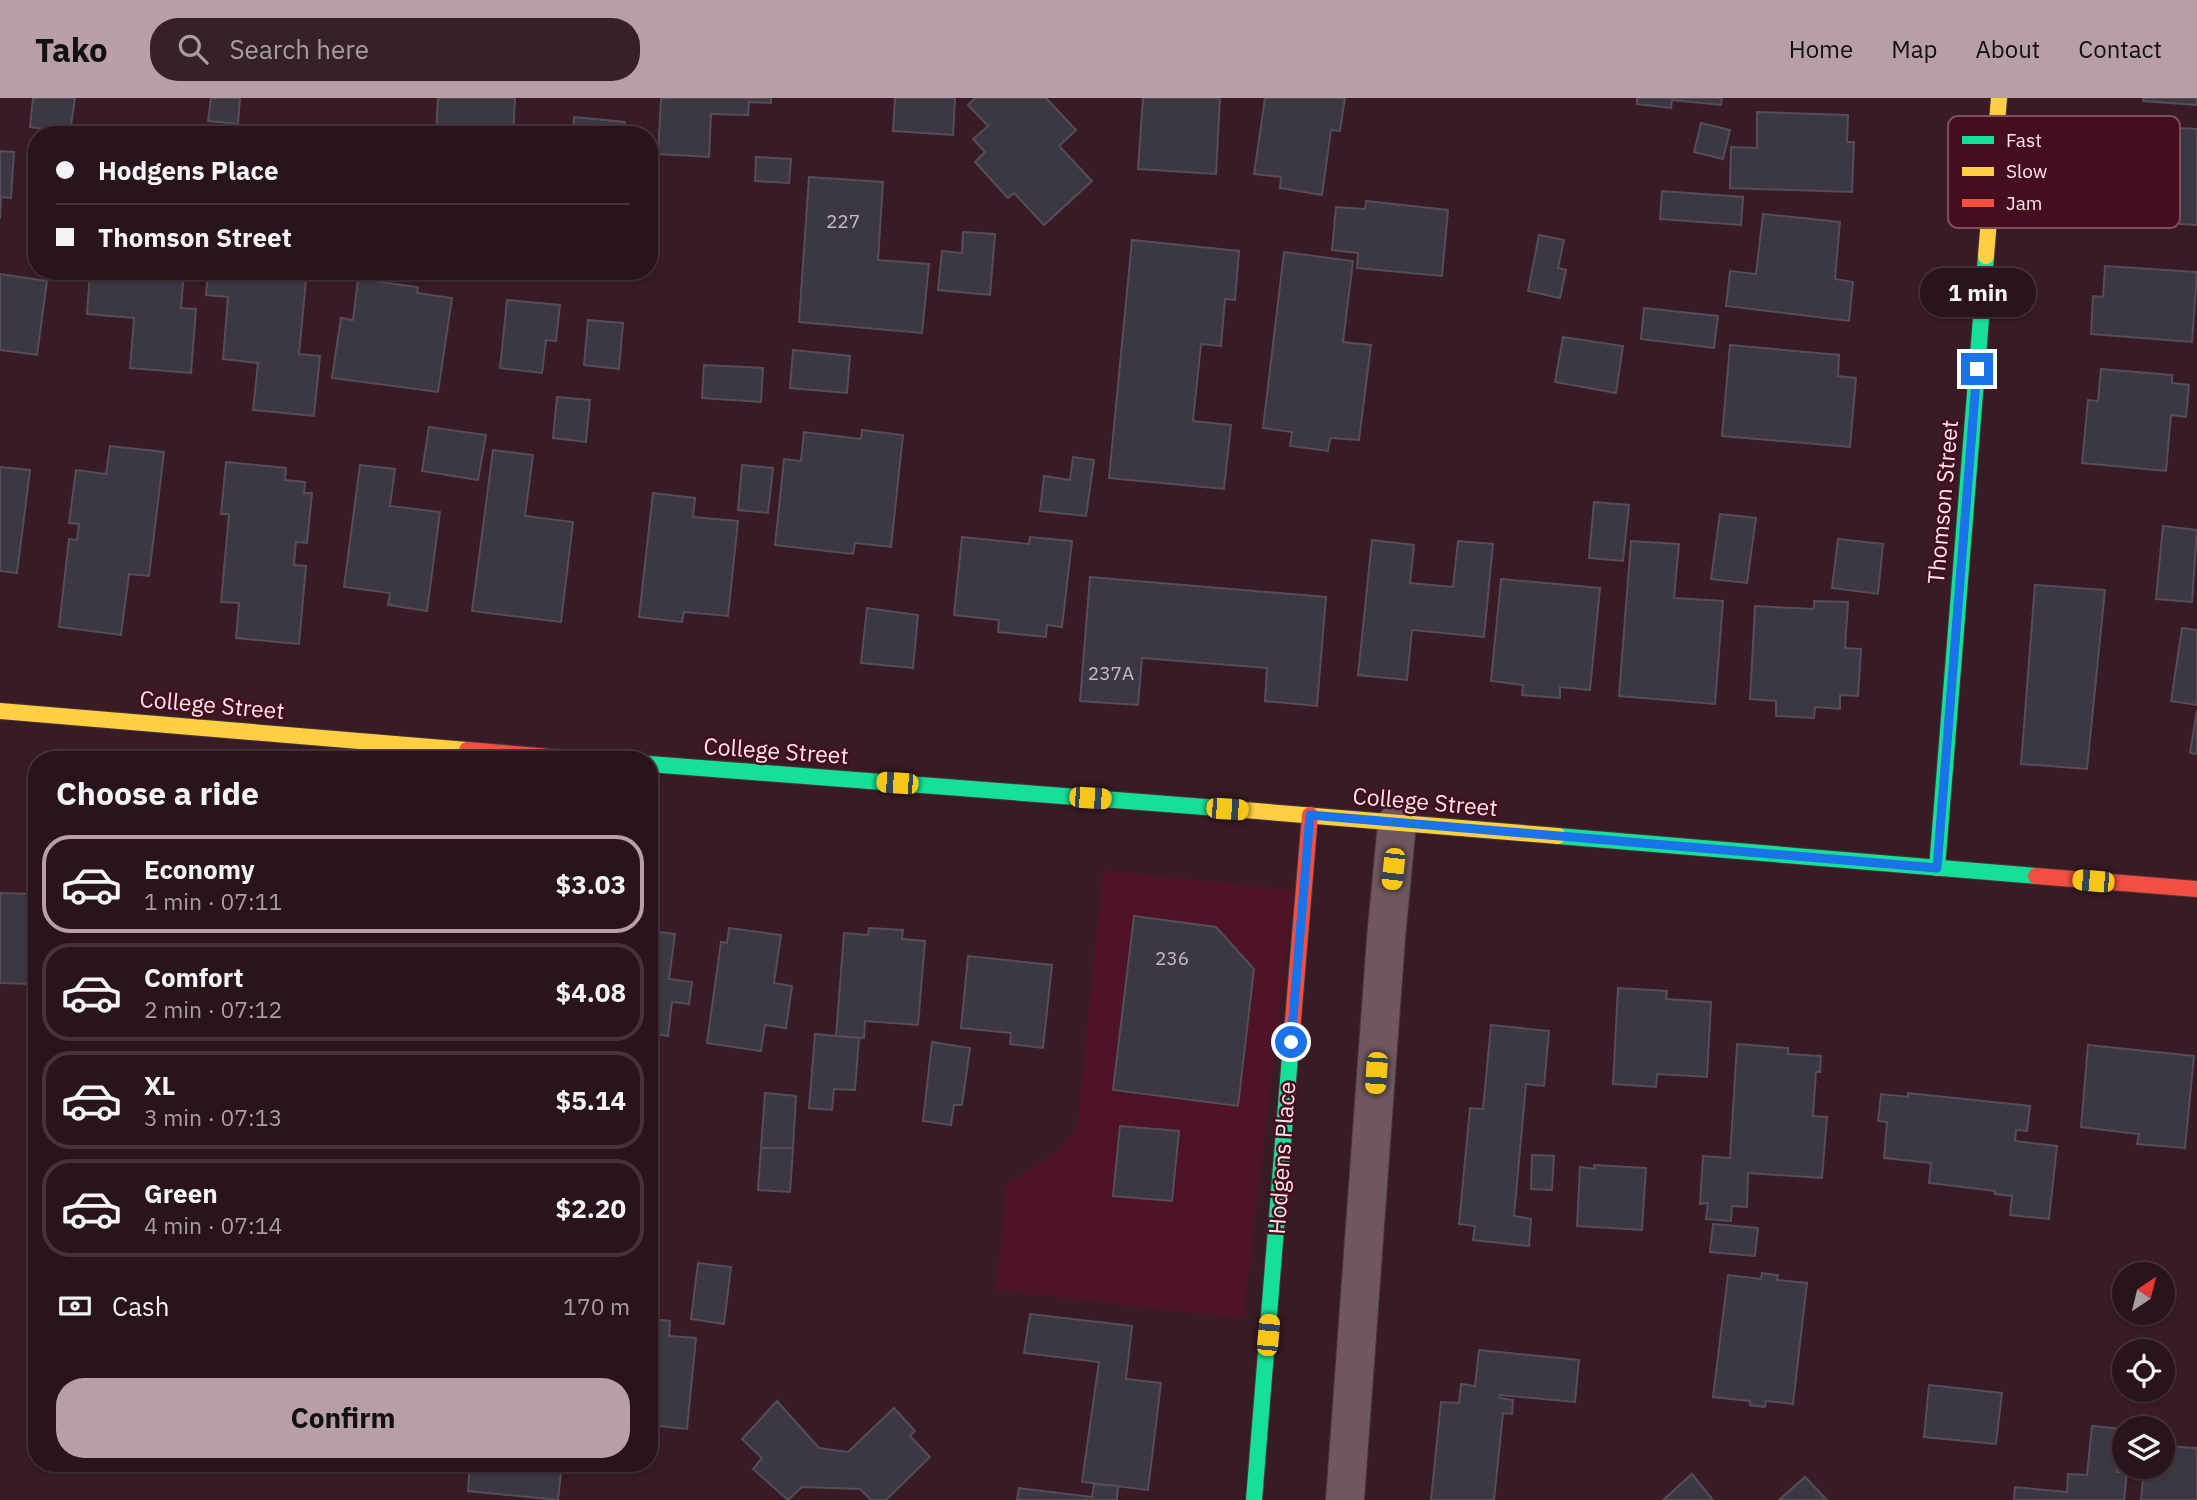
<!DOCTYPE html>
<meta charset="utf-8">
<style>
:root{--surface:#2a141b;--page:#362128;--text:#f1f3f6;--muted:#a59ea3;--line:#46333a;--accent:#b89fa5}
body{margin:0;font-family:"IBM Plex Sans",sans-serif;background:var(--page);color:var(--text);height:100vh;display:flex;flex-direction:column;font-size:26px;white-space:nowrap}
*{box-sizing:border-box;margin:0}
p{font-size:23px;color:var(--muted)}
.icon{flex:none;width:38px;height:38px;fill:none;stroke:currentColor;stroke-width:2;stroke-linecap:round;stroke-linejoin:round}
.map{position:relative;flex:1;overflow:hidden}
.side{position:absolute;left:28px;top:653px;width:630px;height:721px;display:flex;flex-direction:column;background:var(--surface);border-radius:28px;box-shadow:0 2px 5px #0004,0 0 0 2px var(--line)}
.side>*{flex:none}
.guide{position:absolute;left:28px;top:28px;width:630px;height:154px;border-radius:28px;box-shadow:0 2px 5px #0004,0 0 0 2px var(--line);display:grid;align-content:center;height:154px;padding:0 28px;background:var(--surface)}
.needle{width:46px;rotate:35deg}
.fabs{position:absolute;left:2112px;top:1164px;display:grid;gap:14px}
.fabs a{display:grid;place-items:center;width:63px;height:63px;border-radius:50%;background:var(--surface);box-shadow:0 2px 5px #0004,0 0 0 2px var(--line);font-size:35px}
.end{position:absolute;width:32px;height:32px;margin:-16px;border:9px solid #1a73e8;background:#fff;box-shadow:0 0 0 4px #fff}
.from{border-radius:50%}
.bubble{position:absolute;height:49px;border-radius:24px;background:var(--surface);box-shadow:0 2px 5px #0004,0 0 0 2px var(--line);font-size:23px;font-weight:800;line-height:49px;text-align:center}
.car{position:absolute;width:21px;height:42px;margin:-21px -10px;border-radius:9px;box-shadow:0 0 5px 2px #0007;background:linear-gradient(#f5c518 24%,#345 0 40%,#f5c518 0 76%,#345 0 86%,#f5c518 0)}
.guide b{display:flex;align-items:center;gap:24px;height:66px;font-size:26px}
.guide b+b{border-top:2px solid var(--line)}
.guide i{width:18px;height:18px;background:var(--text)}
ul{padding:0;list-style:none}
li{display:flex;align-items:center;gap:21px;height:98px;margin:0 14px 10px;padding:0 14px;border:4px solid var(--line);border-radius:28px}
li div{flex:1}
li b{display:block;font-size:26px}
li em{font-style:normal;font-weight:800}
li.active{border-color:var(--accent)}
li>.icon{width:63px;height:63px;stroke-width:1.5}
h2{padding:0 28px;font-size:32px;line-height:84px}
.pay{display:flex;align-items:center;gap:18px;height:77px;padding:0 28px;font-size:26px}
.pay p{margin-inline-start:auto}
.action{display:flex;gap:14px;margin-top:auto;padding:14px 28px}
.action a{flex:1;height:80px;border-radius:28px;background:var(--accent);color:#111;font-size:28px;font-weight:800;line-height:80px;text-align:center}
header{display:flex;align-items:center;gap:42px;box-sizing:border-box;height:98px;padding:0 35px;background:var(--accent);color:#111}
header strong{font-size:33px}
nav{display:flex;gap:38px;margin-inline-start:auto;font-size:24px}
.search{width:490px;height:63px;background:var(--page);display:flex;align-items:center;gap:18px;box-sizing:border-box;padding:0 24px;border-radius:28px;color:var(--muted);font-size:26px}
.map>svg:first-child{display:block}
.built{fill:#4e1426}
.building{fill:#3b3843;stroke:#534e5a;stroke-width:2}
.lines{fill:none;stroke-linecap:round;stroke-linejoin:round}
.street-casing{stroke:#48353a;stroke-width:40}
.fast-casing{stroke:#48353a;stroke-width:18}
.slow-casing{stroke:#48353a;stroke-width:18}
.jam-casing{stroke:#48353a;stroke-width:18}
.street{stroke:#6e575d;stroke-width:38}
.fast{stroke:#16e098;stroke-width:16}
.slow{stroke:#ffcf43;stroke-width:16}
.jam{stroke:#f24e42;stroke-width:16}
.route{stroke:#1a73e8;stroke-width:9}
.labels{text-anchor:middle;stroke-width:5;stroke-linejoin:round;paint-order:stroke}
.number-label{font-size:19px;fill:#ccbac0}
.street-label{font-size:23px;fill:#fde6ea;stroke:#450e1f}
.key{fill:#450e1f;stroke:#7c4f5c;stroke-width:2}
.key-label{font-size:19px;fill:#fde6ea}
</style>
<header>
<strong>Tako</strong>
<div class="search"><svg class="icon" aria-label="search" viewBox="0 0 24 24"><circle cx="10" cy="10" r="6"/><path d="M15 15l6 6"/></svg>Search here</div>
<nav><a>Home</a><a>Map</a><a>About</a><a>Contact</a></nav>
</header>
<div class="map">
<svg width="2197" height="1402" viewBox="0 0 2197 1402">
<rect width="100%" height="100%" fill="#381b24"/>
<path class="built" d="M1103,772L1294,792L1243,1221L996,1192L1006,1087L1054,1055L1077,1031Z"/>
<g class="building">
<path d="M33,0H75L70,35L30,29Z"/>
<path d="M211,0H240L238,26L208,23Z"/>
<path d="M438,0H515L513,37H436Z"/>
<path d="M669,0H771V5L749,4L748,17L711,16L709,59L658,56L661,1Z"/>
<path d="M895,0H955L953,37L893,33Z"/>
<path d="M975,0H1046L1076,32L1059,48L1092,83L1044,127L1014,95L1008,100L975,64L985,54L973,41L988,28L968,7Z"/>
<path d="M1143,0H1220L1216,76L1138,71Z"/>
<path d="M1265,0H1345L1340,33L1331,32L1322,97L1280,90L1281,79L1254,76Z"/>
<path d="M1637,0H1722L1721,7L1672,2L1671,10L1637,6Z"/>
<path d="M2143,0H2197V7L2143,3Z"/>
<path d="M1757,14L1848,17L1847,44H1854L1852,94L1730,90L1731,49L1757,50Z"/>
<path d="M574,19L625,24L624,37H546V33L573,35Z"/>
<path d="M1701,25L1730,32L1723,61L1694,54Z"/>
<path d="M2101,26L2197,31V127L2096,121Z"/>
<path d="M0,53L14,54L11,100L1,99L0,121Z"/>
<path d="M756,59L791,61L789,85L755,83Z"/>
<path d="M809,79L883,84L878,162L929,166L922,235L799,224Z"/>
<path d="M1662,93L1743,99L1741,127L1660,121Z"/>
<path d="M1366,103L1448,112L1442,178L1357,170L1358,155L1332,152L1336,109L1365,111Z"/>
<path d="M1763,116L1840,124L1835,181L1853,184L1849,223L1726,208L1730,173L1756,176Z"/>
<path d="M963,134L995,136L990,197L938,192L942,153L962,155Z"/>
<path d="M1539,137L1564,142L1558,170L1566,172L1560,200L1528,193Z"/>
<path d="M1132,142L1239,153L1235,202L1225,201L1221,248L1201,246L1193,323L1231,327L1224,391L1109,380Z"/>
<path d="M1284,154L1353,163L1343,244L1371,247L1359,342L1330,340L1328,353L1290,348L1292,334L1263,330Z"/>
<path d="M2105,168L2197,174L2192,244L2091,236L2093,198L2103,199Z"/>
<path d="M90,173H184L181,210L196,211L191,275L130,270L134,220L87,216Z"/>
<path d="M208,173H265L264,178L306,182L299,256L320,258L314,318L253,312L258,265L223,261L228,199L206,197Z"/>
<path d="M0,176L47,183L37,257L0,252Z"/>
<path d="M358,181L418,189L417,195L452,200L438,294L332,280L341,220L353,222Z"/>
<path d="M507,202L560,207L556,243L546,242L542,275L500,270Z"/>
<path d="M1644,210L1718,218L1714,250L1641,241Z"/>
<path d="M588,222L623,225L619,271L584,267Z"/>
<path d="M1563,239L1623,248L1616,295L1555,284Z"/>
<path d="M1730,247L1839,257L1838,278L1856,280L1850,349L1722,338Z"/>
<path d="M793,252L850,258L847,295L790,290Z"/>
<path d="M704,267L763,270L761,304L702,300Z"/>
<path d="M2101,271L2172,277V285L2189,287L2186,319L2171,317L2166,373L2082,365L2088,302L2098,303Z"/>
<path d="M557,299L590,302L586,344L553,340Z"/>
<path d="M429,329L486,337L478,382L422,373Z"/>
<path d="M862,332L903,337L891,449L855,445L853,456L775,447L784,361L801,363L804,334L861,341Z"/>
<path d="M110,348L164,354L149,478L129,476L121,537L59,529L69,441L77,442L79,426L69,425L76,372L106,376Z"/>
<path d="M493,352L533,357L525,418L573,424L561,524L472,513Z"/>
<path d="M1073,359L1094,362L1086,418L1040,413L1044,378L1070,382Z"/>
<path d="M226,364L286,370L285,382L305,384L304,395H312L307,445L296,444L294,467L306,468L299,546L236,540L239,505L221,504L229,416H221Z"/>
<path d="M360,367L395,371L390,408L440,414L427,513L388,507L390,495L344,489Z"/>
<path d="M742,367L773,370L768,415L738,412Z"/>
<path d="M0,369L30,372L17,475L0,473Z"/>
<path d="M653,395L695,400L693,419L738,423L728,518L684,514L682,524L639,519Z"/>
<path d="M1594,404L1629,407L1623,463L1589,460Z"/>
<path d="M1720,416L1756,420L1747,485L1711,481Z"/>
<path d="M2163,428L2197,432L2192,504L2156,501Z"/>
<path d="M962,439L1029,446L1030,439L1072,443L1062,529L1047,527L1046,539L998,534L999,522L954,517Z"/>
<path d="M1838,441L1883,446L1878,496L1832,490Z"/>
<path d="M1372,442L1414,447L1410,485L1453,489L1458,443L1493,446L1484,539L1412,532L1407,582L1358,577Z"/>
<path d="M1631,443L1679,446L1674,500L1723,503L1715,606L1619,598Z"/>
<path d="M1090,479L1326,499L1317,608L1265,603L1267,570L1142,560L1138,607L1080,603Z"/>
<path d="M1501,481L1600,490L1590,592L1560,589V600L1522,597L1523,587L1491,583Z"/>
<path d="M2035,487L2105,492L2087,671L2021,666Z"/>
<path d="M1814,503L1848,504L1845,550L1861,551L1858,598L1840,597V611L1815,609L1814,620L1776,618V603L1750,601L1755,508L1814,511Z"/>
<path d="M867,510L918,517L913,570L861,565Z"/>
<path d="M2182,530L2197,532V607L2171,603Z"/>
<path d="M2197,612V656L2190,655Z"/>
<path d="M0,795L33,796L31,886L0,885Z"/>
<path d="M1134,818L1216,829L1254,871L1238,1008L1113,992Z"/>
<path d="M729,830L781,837L774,885L792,888L786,930L765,927L761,953L707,945L721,844L727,845Z"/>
<path d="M869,830L903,832L902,841L925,843L918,927L865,923L864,940L836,938L844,835L868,837Z"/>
<path d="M649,833L675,836L669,881L692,884L689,906L672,904L668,938L649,935Z"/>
<path d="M968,858L1052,867L1043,950L1010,946L1011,935L961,930Z"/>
<path d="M1618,890L1667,893L1666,901L1711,904L1707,979L1657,976L1656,989L1613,986Z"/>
<path d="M1491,927L1549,933L1544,988L1526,986L1514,1118L1531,1121L1529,1148L1473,1142L1475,1128L1459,1126L1470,1010L1483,1011Z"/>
<path d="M815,936L859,940L855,992L834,991L832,1012L809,1010Z"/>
<path d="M932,944L970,950L962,1007H954L951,1027L923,1023Z"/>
<path d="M1737,946L1788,950V956L1821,958L1820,974H1816L1813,1018L1827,1019L1822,1080L1748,1075L1747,1109L1732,1108L1731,1123L1706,1121L1708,1105L1700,1106L1703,1058L1730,1060Z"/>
<path d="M2088,947L2194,958L2185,1050L2137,1046L2139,1036L2081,1029Z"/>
<path d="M765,995L796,998L793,1050H761Z"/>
<path d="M1908,995L2030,1008L2027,1033L2016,1032L2015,1043L2057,1048L2049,1121L2010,1117L2012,1098L1995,1096V1093L1929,1085L1931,1065L1884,1060L1887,1024L1878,1023L1881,996L1908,999Z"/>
<path d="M1120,1028L1179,1033L1172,1103L1113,1098Z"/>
<path d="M761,1050H793L790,1094L758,1092Z"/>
<path d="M1532,1057L1554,1058L1552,1092L1531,1091Z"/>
<path d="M1594,1067L1646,1070L1642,1132L1577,1128L1580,1069L1595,1071Z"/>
<path d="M1713,1126L1758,1130L1755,1158L1710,1154Z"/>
<path d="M698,1165L731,1169L724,1226L691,1221Z"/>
<path d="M1762,1175L1778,1177L1777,1182L1807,1185L1793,1306L1766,1303L1765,1309L1750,1307V1303L1713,1299L1728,1177L1761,1181Z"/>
<path d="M1030,1216L1132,1228L1126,1281L1161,1285L1148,1392L1082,1384L1099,1264L1024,1255Z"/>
<path d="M650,1221L670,1223L669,1238L696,1240L687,1331L649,1327Z"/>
<path d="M1479,1252L1579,1262L1575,1304L1500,1297L1499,1300L1513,1302L1512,1316L1503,1315L1494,1402H1431L1441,1304L1459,1305L1461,1286L1475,1288Z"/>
<path d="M1929,1287L2002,1295L1996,1346L1924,1339Z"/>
<path d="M777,1303L819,1350L848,1354L894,1310L915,1333L910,1338L930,1359L886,1402H871L860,1391L802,1389L788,1402L753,1371L762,1360L742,1341Z"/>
<path d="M2092,1328L2122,1331L2117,1374H2127L2124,1402H2014L2015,1389L2067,1394L2068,1376L2087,1377Z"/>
<path d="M2164,1348L2197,1350V1402H2141L2144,1368H2163Z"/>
<path d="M470,1365H562L558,1402L468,1393Z"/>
<path d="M1692,1376L1713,1402H1663Z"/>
<path d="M1805,1379L1827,1402H1779Z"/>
<path d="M1094,1386L1118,1388L1117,1402H1017L1019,1390L1092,1399Z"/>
</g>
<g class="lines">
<defs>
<path id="street" d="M1345,1402L1386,840L1397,725"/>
<g id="fast">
<path d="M649,666L1244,712"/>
<path d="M1558,738L2036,778"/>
<path d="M1937,770L1986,158"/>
<path d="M1254,1402L1291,946"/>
</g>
<g id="slow">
<path d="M1986,158L1999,0"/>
<path d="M0,613L467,652"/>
<path d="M1244,712L1558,738"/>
</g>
<g id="jam">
<path d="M467,652L587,662"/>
<path d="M2036,778L2197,791"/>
<path d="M1291,946L1310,717"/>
</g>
</defs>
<use href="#street" class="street-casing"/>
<use href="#fast" class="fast-casing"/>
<use href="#slow" class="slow-casing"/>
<use href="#jam" class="jam-casing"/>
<use href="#street" class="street"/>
<use href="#fast" class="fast"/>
<use href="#slow" class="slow"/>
<use href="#jam" class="jam"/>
</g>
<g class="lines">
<path class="route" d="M1291,944L1310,717L1937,770L1977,271"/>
</g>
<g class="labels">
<g class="number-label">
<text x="843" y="130">227</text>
<text x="1111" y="582">237A</text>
<text x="1172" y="867">236</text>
</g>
<g class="street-label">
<text transform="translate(1943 404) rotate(-85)" y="8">Thomson Street</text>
<text transform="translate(212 607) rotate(5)" y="8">College Street</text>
<text transform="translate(776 653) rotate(4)" y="8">College Street</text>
<text transform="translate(1425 704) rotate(5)" y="8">College Street</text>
<text transform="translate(1282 1060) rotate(-86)" y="8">Hodgens Place</text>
</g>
</g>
<rect x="1948" y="18" width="232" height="112" rx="10" class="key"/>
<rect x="1962" y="38" width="32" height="8" fill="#16e098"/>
<rect x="1962" y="69" width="32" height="9" fill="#ffcf43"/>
<rect x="1962" y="101" width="32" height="8" fill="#f24e42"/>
<g class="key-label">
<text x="2006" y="49">Fast</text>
<text x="2006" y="80">Slow</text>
<text x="2006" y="112">Jam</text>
</g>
</svg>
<div class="fabs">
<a><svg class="needle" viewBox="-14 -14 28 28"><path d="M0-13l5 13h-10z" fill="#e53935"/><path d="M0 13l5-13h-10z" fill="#a59ea3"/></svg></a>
<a><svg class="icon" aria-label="locate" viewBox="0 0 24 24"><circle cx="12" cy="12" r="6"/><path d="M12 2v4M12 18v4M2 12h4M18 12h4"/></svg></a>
<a><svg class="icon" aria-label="layers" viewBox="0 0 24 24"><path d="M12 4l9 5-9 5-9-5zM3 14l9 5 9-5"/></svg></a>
</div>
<i class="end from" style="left:1291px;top:944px"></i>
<i class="end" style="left:1977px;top:271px"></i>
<div class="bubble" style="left:1920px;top:170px;width:116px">1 min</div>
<i class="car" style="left:897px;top:685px;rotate:274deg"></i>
<i class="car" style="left:1090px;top:700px;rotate:94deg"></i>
<i class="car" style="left:1227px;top:711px;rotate:94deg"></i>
<i class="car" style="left:1393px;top:771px;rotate:186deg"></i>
<i class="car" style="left:2093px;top:783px;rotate:275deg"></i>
<i class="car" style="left:1376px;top:975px;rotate:184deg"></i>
<i class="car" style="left:1268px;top:1237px;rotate:5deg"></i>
<div class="guide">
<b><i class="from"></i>Hodgens Place</b>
<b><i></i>Thomson Street</b>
</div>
<section class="side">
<h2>Choose a ride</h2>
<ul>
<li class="active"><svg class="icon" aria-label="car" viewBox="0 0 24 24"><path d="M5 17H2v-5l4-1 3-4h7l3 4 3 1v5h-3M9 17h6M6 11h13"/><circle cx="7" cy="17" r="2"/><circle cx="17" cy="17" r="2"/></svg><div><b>Economy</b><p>1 min · 07:11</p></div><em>$3.03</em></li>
<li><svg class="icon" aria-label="car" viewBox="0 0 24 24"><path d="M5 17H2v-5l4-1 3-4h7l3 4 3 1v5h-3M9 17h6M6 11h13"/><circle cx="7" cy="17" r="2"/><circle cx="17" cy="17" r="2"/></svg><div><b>Comfort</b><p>2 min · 07:12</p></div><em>$4.08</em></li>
<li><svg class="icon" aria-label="car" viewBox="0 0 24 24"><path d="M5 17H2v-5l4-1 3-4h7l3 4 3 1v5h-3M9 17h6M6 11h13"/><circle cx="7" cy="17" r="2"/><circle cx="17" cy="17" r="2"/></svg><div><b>XL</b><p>3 min · 07:13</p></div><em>$5.14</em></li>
<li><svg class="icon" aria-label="car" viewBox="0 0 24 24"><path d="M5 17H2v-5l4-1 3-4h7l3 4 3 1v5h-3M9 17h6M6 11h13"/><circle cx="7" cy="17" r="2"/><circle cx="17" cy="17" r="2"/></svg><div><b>Green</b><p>4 min · 07:14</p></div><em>$2.20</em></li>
</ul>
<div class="pay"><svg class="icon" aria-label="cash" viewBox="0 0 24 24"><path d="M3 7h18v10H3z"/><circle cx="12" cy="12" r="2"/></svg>Cash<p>170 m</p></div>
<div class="action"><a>Confirm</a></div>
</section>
</div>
